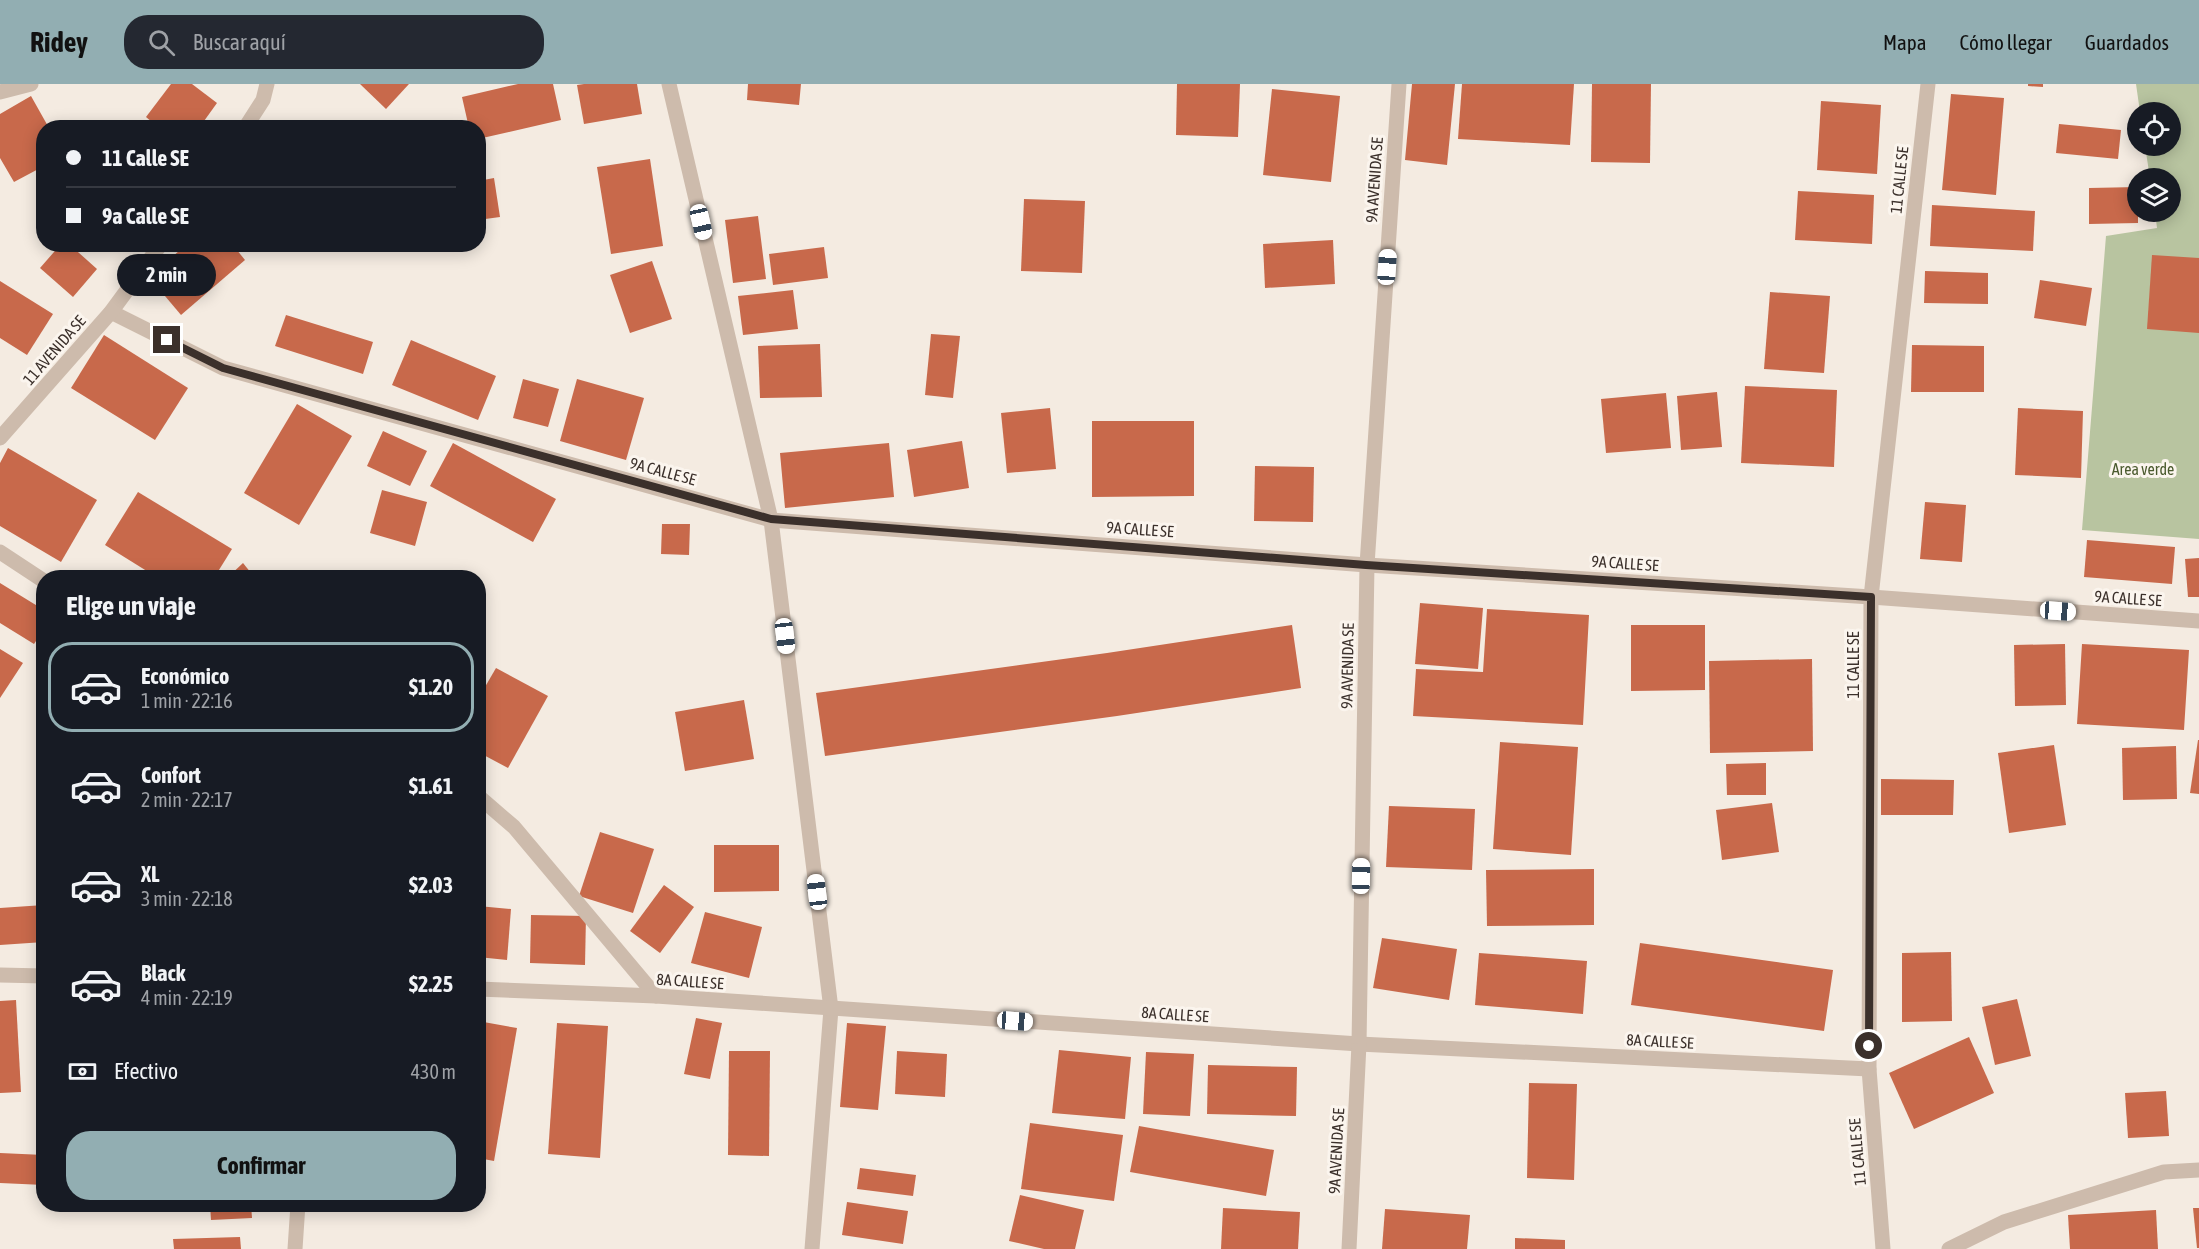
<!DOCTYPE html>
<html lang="es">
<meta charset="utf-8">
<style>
:root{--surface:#171b24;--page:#242831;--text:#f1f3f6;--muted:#9ea1a6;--line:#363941;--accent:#92aeb2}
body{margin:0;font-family:"Asap Condensed",sans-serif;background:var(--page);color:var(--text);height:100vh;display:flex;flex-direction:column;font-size:22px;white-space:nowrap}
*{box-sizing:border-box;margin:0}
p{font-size:20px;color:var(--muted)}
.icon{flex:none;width:33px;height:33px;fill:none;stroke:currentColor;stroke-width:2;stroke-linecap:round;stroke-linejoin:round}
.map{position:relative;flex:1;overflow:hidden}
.sheet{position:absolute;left:36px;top:486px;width:450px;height:642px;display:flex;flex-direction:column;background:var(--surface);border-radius:24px;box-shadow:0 3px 15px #0003}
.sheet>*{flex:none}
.top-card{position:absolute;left:36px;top:36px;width:450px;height:132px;border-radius:24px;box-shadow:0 3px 15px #0003;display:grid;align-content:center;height:132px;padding:0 30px;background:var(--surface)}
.controls{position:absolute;left:2127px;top:18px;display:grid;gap:12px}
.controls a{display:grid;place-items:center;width:54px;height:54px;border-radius:50%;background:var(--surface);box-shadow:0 3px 15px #0003;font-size:30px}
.end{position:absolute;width:27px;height:27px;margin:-14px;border:8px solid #3b302b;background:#fff;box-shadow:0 0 0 3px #fff}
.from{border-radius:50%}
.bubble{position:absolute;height:42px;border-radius:21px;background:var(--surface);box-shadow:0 3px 15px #0003;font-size:20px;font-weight:700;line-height:42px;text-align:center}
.car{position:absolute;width:18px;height:36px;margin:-18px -9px;border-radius:8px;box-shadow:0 0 4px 2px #0007;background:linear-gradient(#fff 24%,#345 0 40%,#fff 0 76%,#345 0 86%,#fff 0)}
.top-card b{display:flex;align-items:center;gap:21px;height:57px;font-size:22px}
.top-card b+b{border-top:2px solid var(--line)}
.top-card i{width:15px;height:15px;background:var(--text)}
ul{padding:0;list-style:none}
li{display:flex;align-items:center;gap:18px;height:90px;margin:0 12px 9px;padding:0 18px;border:3px solid transparent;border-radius:24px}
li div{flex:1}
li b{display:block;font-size:22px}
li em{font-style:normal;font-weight:700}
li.active{border-color:var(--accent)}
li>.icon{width:54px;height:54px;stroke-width:1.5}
h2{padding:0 30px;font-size:27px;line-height:72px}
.pay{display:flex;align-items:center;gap:15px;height:66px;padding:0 30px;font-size:22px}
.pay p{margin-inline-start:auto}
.cta{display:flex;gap:12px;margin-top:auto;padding:12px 30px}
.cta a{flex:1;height:69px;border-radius:24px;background:var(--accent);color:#111;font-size:24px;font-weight:700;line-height:69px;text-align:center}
header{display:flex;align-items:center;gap:36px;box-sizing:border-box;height:84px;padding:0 30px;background:var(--accent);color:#111}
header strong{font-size:28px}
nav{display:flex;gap:33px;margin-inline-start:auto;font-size:21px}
.search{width:420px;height:54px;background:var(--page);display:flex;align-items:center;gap:15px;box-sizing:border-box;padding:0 21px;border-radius:24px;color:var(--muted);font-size:22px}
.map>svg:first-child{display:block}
.green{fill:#b8c4a0}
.building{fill:#c8694b}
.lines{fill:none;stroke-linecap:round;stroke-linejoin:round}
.street{stroke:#cdbbac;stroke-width:15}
.route{stroke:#3b302b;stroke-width:8}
.labels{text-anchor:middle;stroke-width:6;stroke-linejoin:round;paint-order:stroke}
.street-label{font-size:16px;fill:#3b302b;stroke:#fbf5ee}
.park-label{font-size:16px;fill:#4a5a2e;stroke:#fbf5ee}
</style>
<header>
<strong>Ridey</strong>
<div class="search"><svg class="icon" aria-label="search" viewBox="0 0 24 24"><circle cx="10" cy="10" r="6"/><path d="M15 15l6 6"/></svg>Buscar aquí</div>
<nav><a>Mapa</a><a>Cómo llegar</a><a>Guardados</a></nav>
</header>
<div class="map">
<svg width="2199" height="1165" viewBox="0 0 2199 1165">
<rect width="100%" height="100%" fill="#f4ebe1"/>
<path class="green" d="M2136,0H2199V455L2082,446L2106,152L2157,144L2155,128H2170V94H2150L2145,62H2170V28H2140Z"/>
<g class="building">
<path d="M171,0H192L217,19L199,44H159L146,33Z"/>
<path d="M360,0H409L386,25Z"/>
<path d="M518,0H553L561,36L478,55V44H469L462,13Z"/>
<path d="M584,0H637L642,30L584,40L577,1Z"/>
<path d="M748,0H801L799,21L747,16Z"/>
<path d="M1177,0H1240L1238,53L1176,51Z"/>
<path d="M1412,0H1455L1447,81L1405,76Z"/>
<path d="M1462,0H1574L1570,61L1458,55Z"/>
<path d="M1592,0H1651L1650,79L1591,78Z"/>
<path d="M2028,0H2043V3L2028,2Z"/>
<path d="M1272,5L1340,12L1331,98L1263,91Z"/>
<path d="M1951,10L2004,14L1996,111L1942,106Z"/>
<path d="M31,12L49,44H44V82L14,98L0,74V30Z"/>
<path d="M1821,17L1881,21L1877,90L1817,86Z"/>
<path d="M2059,40L2121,46L2118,75L2056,69Z"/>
<path d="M650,75L663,162L611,170L597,83Z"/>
<path d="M494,94L500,133L478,136V97Z"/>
<path d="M2138,103V139L2089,140V104Z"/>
<path d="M1798,107L1874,111L1872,160L1795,156Z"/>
<path d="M1024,115L1085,117L1082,189L1021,187Z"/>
<path d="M1932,121L2035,127L2033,167L1930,162Z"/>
<path d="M758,132L766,195L733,199L725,136Z"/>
<path d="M1333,156L1335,200L1265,204L1263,160Z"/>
<path d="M61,160H69L97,185L73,213L40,184Z"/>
<path d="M187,160H232L245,176L181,231L149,193Z"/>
<path d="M824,163L828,194L773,201L769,170Z"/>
<path d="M2152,171L2199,174V249L2147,245Z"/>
<path d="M652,177L672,235L630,249L610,191Z"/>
<path d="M1925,187L1988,189V220L1924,219Z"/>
<path d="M2040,196L2092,204L2086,242L2034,234Z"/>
<path d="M0,197L53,230L27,271L0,254Z"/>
<path d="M793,206L798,245L743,251L738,212Z"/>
<path d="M1770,208L1830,212L1824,289L1764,285Z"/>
<path d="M286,231L373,258L363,290L275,262Z"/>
<path d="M931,250L960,252L953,314L925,311Z"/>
<path d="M104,251L188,304L155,356L71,304Z"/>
<path d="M411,256L496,292L478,336L392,301Z"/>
<path d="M820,260L822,313L760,314L758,262Z"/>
<path d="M1912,261L1984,262V308H1911Z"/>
<path d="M523,295L559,305L548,343L513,334Z"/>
<path d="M577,295L644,314L626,376L560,357Z"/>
<path d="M1745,302L1837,306L1834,383L1741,379Z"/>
<path d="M1717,308L1722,363L1681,366L1677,312Z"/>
<path d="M1666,309L1671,364L1606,369L1601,315Z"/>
<path d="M297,320L352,352L299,441L244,409Z"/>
<path d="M1050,324L1056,385L1007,389L1001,329Z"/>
<path d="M2018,324L2083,327L2081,394L2015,391Z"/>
<path d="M1092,337H1194V412L1092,413Z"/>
<path d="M383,347L427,367L410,402L367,382Z"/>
<path d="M962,357L969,404L914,413L907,366Z"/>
<path d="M453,359L556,415L533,458L430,402Z"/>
<path d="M889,359L894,413L785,424L780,369Z"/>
<path d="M8,364L97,416L61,478L0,442V379Z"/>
<path d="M1255,382L1314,383L1313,438L1254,437Z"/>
<path d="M382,406L427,418L415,462L370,449Z"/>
<path d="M138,408L232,465L214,494H158L105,461Z"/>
<path d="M1925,418L1966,421L1962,478L1920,475Z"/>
<path d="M662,440H690L689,471L661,470Z"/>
<path d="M2087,456L2175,463L2172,500L2084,493Z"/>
<path d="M2199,474V513H2188L2185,475Z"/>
<path d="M243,479L255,494H227Z"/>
<path d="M0,499L44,526V545L34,560L0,539Z"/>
<path d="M1420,519L1483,524L1478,585L1415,580Z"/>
<path d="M1487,525L1589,531L1583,641L1413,632L1416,585L1483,588Z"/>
<path d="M1292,541L1301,604L1117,632L825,672L816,609L1107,569Z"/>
<path d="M1631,541H1705V606L1631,607Z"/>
<path d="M2065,560L2066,621L2015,622L2014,561Z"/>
<path d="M2082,560L2189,566L2184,646L2077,640Z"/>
<path d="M0,565L23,579L0,614Z"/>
<path d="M1812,575L1813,667L1710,669L1709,577Z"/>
<path d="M496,584L548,612L508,684L478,668V615Z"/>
<path d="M744,616L754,675L685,687L675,628Z"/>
<path d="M2198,656H2199V710L2190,709Z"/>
<path d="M1500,658L1578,663L1571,771L1493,765Z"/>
<path d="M2054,661L2066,741L2009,749L1998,669Z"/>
<path d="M2176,662L2177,715L2123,716L2122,664Z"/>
<path d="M1766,679V711H1727L1726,680Z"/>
<path d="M1881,695L1954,696L1953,731H1881Z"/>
<path d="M1772,719L1779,768L1722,776L1716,726Z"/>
<path d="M1389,722L1475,725L1472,786L1386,783Z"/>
<path d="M600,748L654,765L633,829L579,812Z"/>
<path d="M714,761H779V807L714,808Z"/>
<path d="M1594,785V841L1487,842L1486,786Z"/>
<path d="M664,801L694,823L660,869L630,847Z"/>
<path d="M44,821V858L0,861V824Z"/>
<path d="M478,822L511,825L507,876L478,873Z"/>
<path d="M705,828L762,843L749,894L691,879Z"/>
<path d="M531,831L586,832L585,881L530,879Z"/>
<path d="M1382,854L1457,865L1449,916L1373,904Z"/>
<path d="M1640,859L1833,886L1824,947L1631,921Z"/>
<path d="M1951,868L1952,937L1902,938V869Z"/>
<path d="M1479,869L1587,877L1583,930L1475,921Z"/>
<path d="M2017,915L2031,972L1995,981L1982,923Z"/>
<path d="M16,916L21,1008L0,1009V917Z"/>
<path d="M696,934L722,939L710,995L684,990Z"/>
<path d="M478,937L517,944L494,1077L478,1074Z"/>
<path d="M557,939L608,942L600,1074L548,1070Z"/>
<path d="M847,939L886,942L878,1026L840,1023Z"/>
<path d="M1969,953L1994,1009L1914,1045L1889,989Z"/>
<path d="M1059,966L1131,973L1125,1035L1052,1029Z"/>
<path d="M729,967H770L769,1072L728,1071Z"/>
<path d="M897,967L947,970L945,1013L895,1010Z"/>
<path d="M1146,968L1194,970L1190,1032L1143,1030Z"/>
<path d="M1208,981L1297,983L1296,1032L1207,1030Z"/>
<path d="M1529,999L1577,1000L1574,1096L1527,1094Z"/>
<path d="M2166,1007L2169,1052L2128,1054L2125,1009Z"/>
<path d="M1030,1039L1123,1051L1114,1117L1021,1105Z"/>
<path d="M1139,1042L1274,1066L1266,1112L1130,1088Z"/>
<path d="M0,1069L44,1071V1101L0,1099Z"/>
<path d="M860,1084L916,1091L913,1112L857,1105Z"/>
<path d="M1020,1111L1084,1126L1075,1165H1044L1009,1157Z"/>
<path d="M847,1118L908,1127L903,1160L842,1151Z"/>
<path d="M210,1120H251L252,1134L211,1136Z"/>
<path d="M1223,1124L1300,1128L1298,1165H1221Z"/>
<path d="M2193,1124H2199V1164H2197Z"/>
<path d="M1385,1125L1470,1131L1467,1165H1382Z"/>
<path d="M2156,1126L2158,1165H2070L2068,1131Z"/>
<path d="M240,1153L241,1165H174L173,1155Z"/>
<path d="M1515,1154L1565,1156V1165H1515Z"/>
</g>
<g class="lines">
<g class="street">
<path d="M669,0L771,436L831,925L812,1165"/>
<path d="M0,8L31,0"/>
<path d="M245,44L263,16L267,0"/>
<path d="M111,228L223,284L771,436L1367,481L1871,513L2199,537"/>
<path d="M0,354L111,228L161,160"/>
<path d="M0,468L44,497"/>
<path d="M478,712L514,743L656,912"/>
<path d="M0,891L44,892"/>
<path d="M478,905L656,912L1359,960L1869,985"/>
<path d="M295,1165L298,1120"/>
<path d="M1349,1165L1359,960L1367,481L1399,0"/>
<path d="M1883,1165L1869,985L1871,513L1928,0"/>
<path d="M1949,1165L2004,1138L2164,1088L2199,1086"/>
</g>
</g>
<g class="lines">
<path class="route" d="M167,256L223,284L771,435L1366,481L1871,513L1869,962"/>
</g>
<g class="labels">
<g class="street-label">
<text transform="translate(1374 96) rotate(-86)" y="6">9A AVENIDA SE</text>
<text transform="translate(1899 96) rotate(-84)" y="6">11 CALLE SE</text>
<text transform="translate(54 266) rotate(-49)" y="6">11 AVENIDA SE</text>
<text transform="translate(663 387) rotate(15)" y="6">9A CALLE SE</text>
<text transform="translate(1140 445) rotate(4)" y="6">9A CALLE SE</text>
<text transform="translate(1625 479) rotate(4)" y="6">9A CALLE SE</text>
<text transform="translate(2128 514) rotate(4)" y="6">9A CALLE SE</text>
<text transform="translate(1853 581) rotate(-90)" y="6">11 CALLE SE</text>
<text transform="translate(1347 582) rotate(-89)" y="6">9A AVENIDA SE</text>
<text transform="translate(690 897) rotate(4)" y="6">8A CALLE SE</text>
<text transform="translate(1175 930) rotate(4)" y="6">8A CALLE SE</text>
<text transform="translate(1660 957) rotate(3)" y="6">8A CALLE SE</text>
<text transform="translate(1336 1067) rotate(-87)" y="6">9A AVENIDA SE</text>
<text transform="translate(1857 1068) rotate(-95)" y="6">11 CALLE SE</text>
</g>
<g class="park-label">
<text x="2143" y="391">Area verde</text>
</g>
</g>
</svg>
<div class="controls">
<a><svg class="icon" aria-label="locate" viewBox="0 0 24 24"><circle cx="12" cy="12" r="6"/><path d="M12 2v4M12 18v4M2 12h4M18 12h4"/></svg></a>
<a><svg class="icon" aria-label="layers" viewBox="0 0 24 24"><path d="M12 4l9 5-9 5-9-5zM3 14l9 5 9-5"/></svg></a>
</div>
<i class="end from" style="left:1869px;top:962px"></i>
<i class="end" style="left:167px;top:256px"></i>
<div class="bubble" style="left:117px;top:170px;width:99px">2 min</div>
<i class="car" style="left:701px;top:138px;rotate:167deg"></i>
<i class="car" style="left:1387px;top:183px;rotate:4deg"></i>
<i class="car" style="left:2058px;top:527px;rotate:94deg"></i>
<i class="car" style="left:785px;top:552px;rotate:173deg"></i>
<i class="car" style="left:1361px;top:792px;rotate:1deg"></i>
<i class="car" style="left:817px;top:808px;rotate:353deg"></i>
<i class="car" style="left:1015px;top:937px;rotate:94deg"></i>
<div class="top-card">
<b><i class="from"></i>11 Calle SE</b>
<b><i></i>9a Calle SE</b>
</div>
<section class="sheet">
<h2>Elige un viaje</h2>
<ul>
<li class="active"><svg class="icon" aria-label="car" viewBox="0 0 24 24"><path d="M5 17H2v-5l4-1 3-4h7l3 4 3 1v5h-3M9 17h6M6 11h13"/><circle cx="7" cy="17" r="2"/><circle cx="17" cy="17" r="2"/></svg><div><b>Económico</b><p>1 min · 22:16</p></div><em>$1.20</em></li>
<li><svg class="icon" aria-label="car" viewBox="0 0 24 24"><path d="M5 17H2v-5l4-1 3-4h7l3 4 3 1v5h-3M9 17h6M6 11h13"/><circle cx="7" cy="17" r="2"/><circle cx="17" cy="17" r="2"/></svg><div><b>Confort</b><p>2 min · 22:17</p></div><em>$1.61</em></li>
<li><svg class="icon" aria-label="car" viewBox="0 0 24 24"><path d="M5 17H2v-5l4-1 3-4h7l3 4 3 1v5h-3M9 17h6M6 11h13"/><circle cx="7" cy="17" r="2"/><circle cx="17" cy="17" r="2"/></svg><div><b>XL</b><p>3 min · 22:18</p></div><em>$2.03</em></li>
<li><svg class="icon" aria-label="car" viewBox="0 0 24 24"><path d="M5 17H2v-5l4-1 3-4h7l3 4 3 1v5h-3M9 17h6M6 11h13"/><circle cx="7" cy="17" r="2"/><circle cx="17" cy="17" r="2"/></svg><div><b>Black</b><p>4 min · 22:19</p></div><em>$2.25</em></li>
</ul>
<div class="pay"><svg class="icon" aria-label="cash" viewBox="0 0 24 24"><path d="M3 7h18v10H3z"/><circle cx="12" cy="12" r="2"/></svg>Efectivo<p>430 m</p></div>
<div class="cta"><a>Confirmar</a></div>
</section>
</div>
